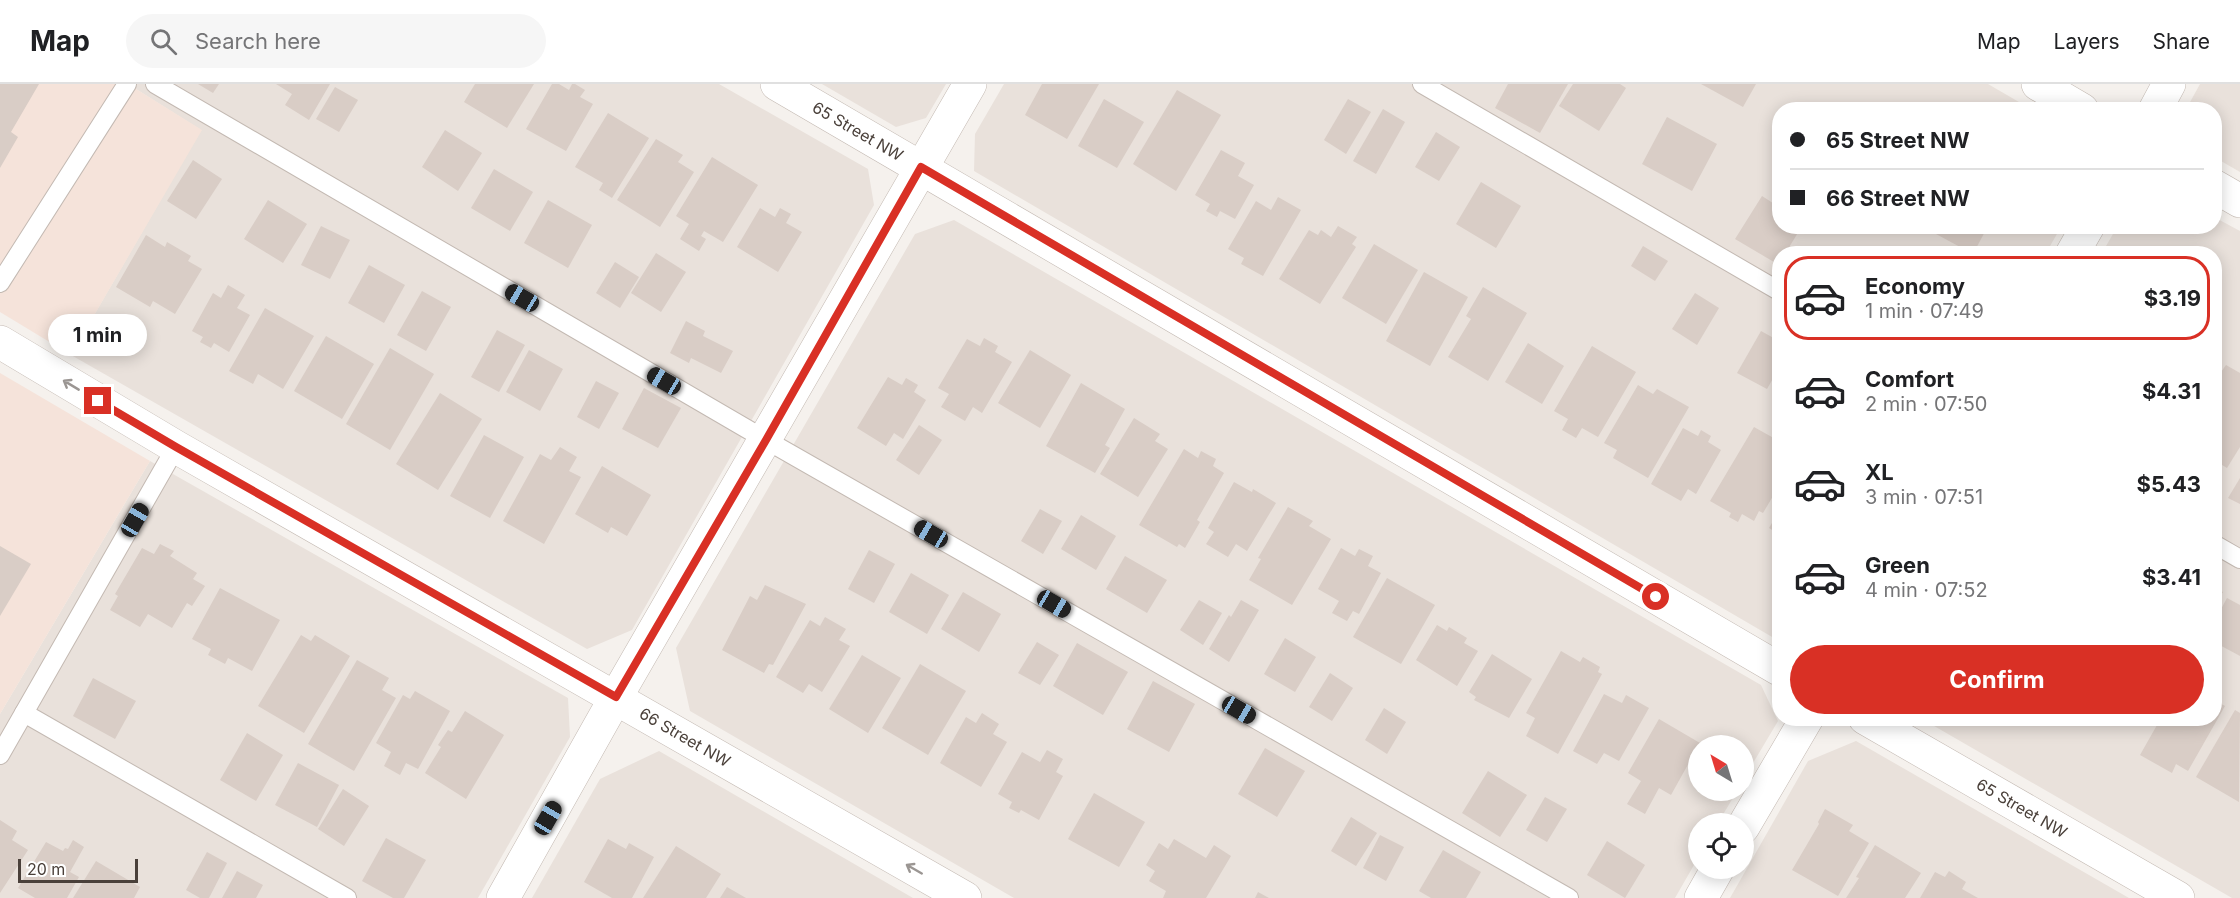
<!DOCTYPE html>
<meta charset="utf-8">
<style>
:root{--surface:#fff;--page:#f6f6f6;--text:#202124;--muted:#757577;--line:#e0e0e0;--accent:#d93025}
body{margin:0;font-family:Inter,sans-serif;background:var(--page);color:var(--text);height:100vh;display:flex;flex-direction:column;font-size:22px;white-space:nowrap}
*{box-sizing:border-box;margin:0}
p{font-size:20px;color:var(--muted)}
.icon{flex:none;width:33px;height:33px;fill:none;stroke:currentColor;stroke-width:2;stroke-linecap:round;stroke-linejoin:round}
.map{position:relative;flex:1;overflow:hidden}
.drawer{position:absolute;left:1772px;top:162px;width:450px;height:480px;display:flex;flex-direction:column;background:var(--surface);border-radius:24px;box-shadow:0 3px 15px #0003}
.drawer>*{flex:none}
.hud{position:absolute;left:1772px;top:18px;width:450px;height:132px;border-radius:24px;box-shadow:0 3px 15px #0003;display:grid;align-content:center;height:132px;padding:0 18px;background:var(--surface)}
.needle{width:39px;rotate:322deg}
.controls{position:absolute;left:1688px;top:651px;display:grid;gap:12px}
.controls a{display:grid;place-items:center;width:66px;height:66px;border-radius:50%;background:var(--surface);box-shadow:0 3px 15px #0003;font-size:30px}
.scale{position:absolute;left:18px;bottom:15px;width:120px;box-sizing:border-box;padding-left:6px;border:3px solid #4a403a;border-top:0;font-size:16px;line-height:21px;white-space:nowrap;color:#4a403a;-webkit-text-stroke:4px #fff;paint-order:stroke}
.end{position:absolute;width:27px;height:27px;margin:-14px;border:8px solid #d93025;background:#fff;box-shadow:0 0 0 3px #fff}
.from{border-radius:50%}
.bubble{position:absolute;height:42px;border-radius:21px;background:var(--surface);box-shadow:0 3px 15px #0003;font-size:20px;font-weight:700;line-height:42px;text-align:center}
.car{position:absolute;width:18px;height:36px;margin:-18px -9px;border-radius:8px;box-shadow:0 0 4px 2px #0007;background:linear-gradient(#222 24%,#8ab4d8 0 40%,#222 0 76%,#8ab4d8 0 86%,#222 0)}
.hud b{display:flex;align-items:center;gap:21px;height:57px;font-size:22px}
.hud b+b{border-top:2px solid var(--line)}
.hud i{width:15px;height:15px;background:var(--text)}
ul{padding:10px 0 0;list-style:none}
li{display:flex;align-items:center;gap:18px;height:84px;margin:0 12px 9px;padding:0 6px;border:3px solid transparent;border-radius:24px}
li div{flex:1}
li b{display:block;font-size:22px}
li em{font-style:normal;font-weight:700}
li.active{border-color:var(--accent)}
li>.icon{width:54px;height:54px;stroke-width:1.5}
.button{display:flex;gap:12px;margin-top:auto;padding:12px 18px}
.button a{flex:1;height:69px;border-radius:36px;background:var(--accent);color:#fff;font-size:24px;font-weight:700;line-height:69px;text-align:center}
header{display:flex;align-items:center;gap:36px;box-sizing:border-box;height:84px;padding:0 30px;background:var(--surface);border-bottom:2px solid var(--line)}
header strong{font-size:28px}
nav{display:flex;gap:33px;margin-inline-start:auto;font-size:21px}
.search{width:420px;height:54px;background:var(--page);display:flex;align-items:center;gap:15px;box-sizing:border-box;padding:0 21px;border-radius:33px;color:var(--muted);font-size:22px}
.map>svg:first-child{display:block}
.residential{fill:#e9e1db}
.commercial{fill:#f5e3da}
.building{fill:#d9cdc6}
.lines{fill:none;stroke-linecap:round;stroke-linejoin:round}
.service-casing{stroke:#c3b9b2;stroke-width:20}
.minor-casing{stroke:#c3b9b2;stroke-width:34}
.tertiary-casing{stroke:#c3b9b2;stroke-width:34}
.service{stroke:#fff;stroke-width:18}
.minor{stroke:#fff;stroke-width:33}
.tertiary{stroke:#fff;stroke-width:33}
.oneway{stroke:#9b9693}
.route{stroke:#d93025;stroke-width:8}
.labels{text-anchor:middle;stroke-width:4.5;stroke-linejoin:round;paint-order:stroke}
.street-label{font-size:16px;fill:#4a403a;stroke:#fff}
</style>
<header>
<strong>Map</strong>
<div class="search"><svg class="icon" aria-label="search" viewBox="0 0 24 24"><circle cx="10" cy="10" r="6"/><path d="M15 15l6 6"/></svg>Search here</div>
<nav><a>Map</a><a>Layers</a><a>Share</a></nav>
</header>
<div class="map">
<svg width="2240" height="814" viewBox="0 0 2240 814">
<rect width="100%" height="100%" fill="#f5f1ed"/>
<g class="residential">
<path d="M128,0H719L868,85L874,121L632,546L587,565L71,271L201,46Z"/>
<path d="M822,0H946L926,34L896,43Z"/>
<path d="M1004,0H1988L2031,25L1779,26V142L2061,143L2046,169L1779,170V557L974,87L975,50Z"/>
<path d="M2200,0H2240V88L2214,73V26L2190,25L2189,20Z"/>
<path d="M2214,133L2240,147V814H2232L1922,635L2214,634V170L2102,169L2117,143L2214,142Z"/>
<path d="M954,136L1761,601L1778,637L1743,696V662H1698V706L1737,707L1718,739L1698,740V774L1675,814H1014L690,627L676,564L915,150Z"/>
<path d="M150,377L568,614L570,653L478,814H0V630Z"/>
<path d="M1856,657L2129,814H1730L1808,677Z"/>
<path d="M659,667L913,814H532L600,695Z"/>
</g>
<g class="commercial">
<path d="M0,0H128L202,46L71,271L0,228Z"/>
<path d="M0,289L150,377L0,630Z"/>
</g>
<g class="building">
<path d="M0,0H39L11,48L18,53L0,84Z"/>
<path d="M198,0H219L213,9Z"/>
<path d="M276,0H330L309,36L285,21L292,10Z"/>
<path d="M475,0H534L507,44L464,18Z"/>
<path d="M552,0H559L569,6L572,0H575L585,6L580,13L593,20L566,67L526,45Z"/>
<path d="M1042,0H1099L1067,55L1025,31Z"/>
<path d="M1508,0H1568L1540,49L1495,24Z"/>
<path d="M1573,0H1620L1626,4L1599,47L1559,22Z"/>
<path d="M1701,0H1756L1743,23Z"/>
<path d="M335,3L358,16L339,48L316,35Z"/>
<path d="M1177,6L1221,31L1176,107L1133,80Z"/>
<path d="M1104,15L1144,38L1117,84L1078,62Z"/>
<path d="M1348,15L1371,28L1346,70L1324,56Z"/>
<path d="M1383,25L1405,38L1376,90L1353,77Z"/>
<path d="M608,29L649,54L612,114L599,106L603,99L575,83Z"/>
<path d="M1667,33L1717,60L1692,107L1642,80Z"/>
<path d="M445,46L482,69L458,107L422,83Z"/>
<path d="M1436,48L1460,63L1439,97L1415,83Z"/>
<path d="M656,55L683,71L678,78L694,88L660,143L617,116Z"/>
<path d="M1221,66L1245,79L1238,92L1254,101L1235,135L1220,127L1217,133L1206,127L1210,120L1195,111Z"/>
<path d="M712,73L758,101L723,158L704,147L701,152L706,155L699,167L680,155L689,140L676,132Z"/>
<path d="M193,76L222,95L196,135L167,117Z"/>
<path d="M494,85L533,108L510,147L471,124Z"/>
<path d="M1481,98L1521,122L1496,164L1456,140Z"/>
<path d="M1762,112L1779,123V142H1802L1785,170H1779V181L1735,155Z"/>
<path d="M1278,113L1301,126L1263,192L1241,180L1244,174L1228,165L1256,117L1271,126Z"/>
<path d="M268,116L307,140L283,179L244,155Z"/>
<path d="M548,116L592,141L568,184L524,159Z"/>
<path d="M760,124L775,133L780,124L791,130L786,139L802,148L778,188L737,163Z"/>
<path d="M321,142L350,156L330,195L301,181Z"/>
<path d="M1338,142L1357,153L1352,160L1356,163L1320,220L1279,195L1309,146L1318,151L1321,146L1331,153Z"/>
<path d="M1940,142H1988L1973,170L1936,150Z"/>
<path d="M146,151L165,163L167,158L191,172L188,177L202,185L175,230L153,217L150,223L116,203Z"/>
<path d="M1374,160L1418,186L1386,240L1342,214Z"/>
<path d="M1643,162L1668,177L1655,197L1631,182Z"/>
<path d="M656,169L686,188L661,228L631,209Z"/>
<path d="M615,178L639,193L620,224L596,209Z"/>
<path d="M369,181L405,201L384,239L348,219Z"/>
<path d="M1424,188L1468,213L1430,282L1386,257Z"/>
<path d="M228,201L245,211L237,224L250,231L229,268L214,259L211,264L200,258L203,253L192,247L213,209L221,214Z"/>
<path d="M1483,203L1527,229L1488,297L1448,273L1471,235L1466,232Z"/>
<path d="M422,207L451,223L426,267L397,251Z"/>
<path d="M1695,209L1719,224L1697,261L1672,245Z"/>
<path d="M265,224L314,252L283,305L258,290L253,300L229,287Z"/>
<path d="M686,237L705,247L703,252L733,267L721,289L691,274L689,279L670,269Z"/>
<path d="M497,246L525,261L499,308L471,293Z"/>
<path d="M1761,247L1779,257V284L1767,305L1737,289Z"/>
<path d="M326,252L374,280L342,335L294,307Z"/>
<path d="M984,254L998,262L995,268L1012,278L982,329L973,323L965,337L941,323L949,310L938,304L967,255L980,262Z"/>
<path d="M1528,259L1564,282L1542,320L1505,298Z"/>
<path d="M1592,262L1636,288L1598,353L1582,344L1576,354L1562,346L1568,335L1554,327Z"/>
<path d="M390,264L434,290L390,366L346,340Z"/>
<path d="M529,266L563,285L540,327L506,308Z"/>
<path d="M1030,266L1071,291L1040,344L998,319Z"/>
<path d="M2226,281L2240,289V363L2227,384L2214,376V298Z"/>
<path d="M888,293L902,301L906,294L918,301L914,308L926,316L903,355L894,349L886,362L857,344Z"/>
<path d="M596,297L619,309L599,345L577,333Z"/>
<path d="M1081,299L1125,325L1105,361L1110,364L1095,389L1046,362Z"/>
<path d="M1638,301L1653,310L1657,305L1689,323L1648,394L1613,374L1617,366L1604,359Z"/>
<path d="M644,304L681,324L658,364L622,345Z"/>
<path d="M440,309L482,335L438,406L396,380Z"/>
<path d="M1134,334L1160,350L1155,357L1168,365L1138,413L1100,390Z"/>
<path d="M919,341L942,356L919,391L896,376Z"/>
<path d="M1754,343L1779,357V402L1763,429L1759,427L1754,437L1742,430L1738,438L1729,433L1731,429L1710,417Z"/>
<path d="M1683,344L1698,352L1701,346L1711,352L1708,358L1721,366L1696,410L1688,405L1681,417L1651,400Z"/>
<path d="M484,351L524,373L490,434L450,412Z"/>
<path d="M560,363L577,373L569,387L581,393L544,460L503,437L540,370L551,376Z"/>
<path d="M1184,365L1198,374L1201,367L1216,375L1213,382L1224,389L1197,436L1200,438L1185,464L1179,460L1177,463L1139,441Z"/>
<path d="M602,382L651,411L627,452L611,443L608,449L575,430Z"/>
<path d="M2240,394V420L2228,414Z"/>
<path d="M1234,398L1252,408L1253,405L1276,419L1247,467L1236,460L1228,473L1206,460L1214,448L1208,444Z"/>
<path d="M1288,423L1313,437L1309,442L1331,455L1292,521L1249,496L1261,475L1258,474Z"/>
<path d="M1040,425L1062,437L1043,470L1021,457Z"/>
<path d="M1779,427V450L1769,444Z"/>
<path d="M1081,431L1116,452L1096,486L1061,465Z"/>
<path d="M160,460L174,467L170,472L197,489L193,495L205,502L192,522L187,519L172,544L148,530L140,543L110,526L118,512L115,510L142,464L154,470Z"/>
<path d="M0,462L31,480L0,532Z"/>
<path d="M1341,464L1355,472L1359,465L1373,472L1368,482L1381,489L1359,530L1353,527L1347,537L1332,529L1339,517L1318,505Z"/>
<path d="M869,466L895,480L874,519L848,505Z"/>
<path d="M1125,472L1167,496L1147,529L1106,505Z"/>
<path d="M911,489L949,511L927,550L889,528Z"/>
<path d="M1387,494L1435,521L1401,580L1353,553Z"/>
<path d="M765,501L806,520L773,581L769,580L764,589L722,566L750,512L757,516Z"/>
<path d="M2214,503L2223,508L2214,523Z"/>
<path d="M220,504L280,536L252,587L228,574L225,580L208,571L211,565L192,555Z"/>
<path d="M963,508L1001,530L979,568L941,545Z"/>
<path d="M2227,514L2240,521V572L2214,558V538Z"/>
<path d="M1199,516L1222,529L1203,561L1180,546Z"/>
<path d="M1241,516L1259,526L1229,578L1209,565L1229,531L1231,533Z"/>
<path d="M825,533L846,545L839,556L850,562L822,608L809,600L803,609L776,593L810,536L820,542Z"/>
<path d="M1437,541L1447,547L1449,543L1467,554L1464,559L1478,567L1457,602L1416,576Z"/>
<path d="M301,551L311,557L315,551L350,572L304,649L258,622Z"/>
<path d="M1285,554L1316,573L1295,608L1264,590Z"/>
<path d="M1037,558L1059,571L1040,601L1018,589Z"/>
<path d="M1077,559L1128,588L1103,631L1053,602Z"/>
<path d="M1561,567L1580,578L1583,573L1600,583L1598,588L1602,590L1558,670L1526,652L1535,634L1526,629Z"/>
<path d="M1492,570L1532,595L1509,634L1474,616L1476,613L1469,608Z"/>
<path d="M862,571L901,594L868,649L829,625Z"/>
<path d="M357,576L389,594L382,606L396,614L354,687L308,660Z"/>
<path d="M920,580L966,607L928,671L882,644Z"/>
<path d="M1330,589L1353,604L1332,637L1309,623Z"/>
<path d="M93,594L136,617L115,655L73,632Z"/>
<path d="M1153,597L1195,620L1169,668L1127,645Z"/>
<path d="M415,607L450,627L418,685L406,679L400,691L384,682L391,668L376,659L403,611L410,615Z"/>
<path d="M1604,610L1622,619L1626,611L1649,624L1619,677L1604,669L1597,680L1573,667Z"/>
<path d="M2214,616L2225,622L2188,687L2176,680L2172,689L2140,671L2161,634H2214Z"/>
<path d="M1384,624L1406,638L1387,670L1365,656Z"/>
<path d="M2235,626L2240,629L2239,718L2196,693Z"/>
<path d="M465,627L504,651L466,715L425,689L441,663L438,661L448,646L452,648Z"/>
<path d="M982,629L999,640L993,650L1007,658L981,703L940,679L966,633L976,639Z"/>
<path d="M1659,635L1700,659L1671,711L1659,704L1645,730L1627,720L1641,697L1628,689Z"/>
<path d="M247,649L283,671L256,717L220,696Z"/>
<path d="M1265,664L1305,687L1277,733L1238,710Z"/>
<path d="M1047,666L1063,675L1056,688L1063,692L1039,736L1021,726L1019,729L1009,724L1012,718L998,710L1022,668L1040,678Z"/>
<path d="M298,679L339,701L317,743L275,721Z"/>
<path d="M1488,687L1527,711L1500,753L1462,729Z"/>
<path d="M343,705L369,722L344,762L318,745Z"/>
<path d="M1094,709L1145,738L1119,783L1068,755Z"/>
<path d="M1545,713L1567,725L1547,758L1526,746Z"/>
<path d="M1825,725L1853,741L1849,747L1869,759L1838,812L1792,786L1819,740L1818,738Z"/>
<path d="M1351,733L1377,749L1356,782L1331,767Z"/>
<path d="M0,736L17,747L12,756L28,766L0,809Z"/>
<path d="M1380,751L1404,763L1386,797L1363,784Z"/>
<path d="M386,754L426,776L404,814H393L362,797Z"/>
<path d="M608,755L626,765L629,759L654,773L632,814H612L584,798Z"/>
<path d="M1174,755L1206,774L1214,761L1231,772L1206,814H1163L1166,807L1149,797L1155,787L1146,781L1159,759L1168,765Z"/>
<path d="M73,756L84,763L70,788L79,793L67,814H35L18,804L46,758L63,767L65,764L68,765Z"/>
<path d="M1607,757L1645,781L1625,814L1587,791Z"/>
<path d="M1875,761L1921,789L1905,814H1846L1859,794L1856,793Z"/>
<path d="M676,762L721,790L706,814H643Z"/>
<path d="M1443,766L1481,788L1466,814H1431L1419,807Z"/>
<path d="M207,768L227,779L209,814H200L186,806Z"/>
<path d="M96,777L140,803L134,814H73Z"/>
<path d="M237,787L263,801L256,814H222Z"/>
<path d="M1949,787L1966,798L1962,805L1978,814H1920L1935,788L1945,793Z"/>
<path d="M727,803L746,814H720Z"/>
<path d="M1258,808L1269,814H1255Z"/>
</g>
<g class="lines">
<defs>
<g id="service">
<path d="M155,0L766,356L1569,814"/>
<path d="M1422,0L1779,207"/>
<path d="M0,199L127,0"/>
<path d="M2214,460L2240,475"/>
<path d="M24,629L347,814"/>
<path d="M0,671L176,363"/>
</g>
<g id="minor">
<path d="M777,0L1779,585"/>
<path d="M2038,0L2082,26"/>
<path d="M2155,26L2169,0"/>
<path d="M2214,102L2240,117"/>
<path d="M2072,170L2088,142"/>
<path d="M1865,634L2178,814"/>
<path d="M1743,743L1807,634"/>
<path d="M503,814L616,613L970,0"/>
<path d="M1701,814L1718,784"/>
</g>
<path id="tertiary" d="M0,258L176,363L965,814"/>
</defs>
<use href="#service" class="service-casing"/>
<use href="#minor" class="minor-casing"/>
<use href="#tertiary" class="tertiary-casing"/>
<use href="#service" class="service"/>
<use href="#minor" class="minor"/>
<use href="#tertiary" class="tertiary"/>
</g>
<defs><path id="oneway-shaft" d="M-6 0H5M1.5-3L5.5 0L1.5 3" fill="none" stroke-width="1.6" stroke-linecap="round" stroke-linejoin="round" transform="scale(1.5)"/></defs>
<g class="oneway">
<use href="#oneway-shaft" transform="translate(71 301) rotate(-149)"/>
<use href="#oneway-shaft" transform="translate(914 785) rotate(-150)"/>
</g>
<g class="lines">
<path class="route" d="M98,317L176,363L616,613L766,356L921,83L1656,513"/>
</g>
<g class="labels">
<g class="street-label">
<text transform="translate(858 47) rotate(30)" y="6">65 Street NW</text>
<text transform="translate(685 653) rotate(30)" y="6">66 Street NW</text>
<text transform="translate(2022 724) rotate(30)" y="6">65 Street NW</text>
</g>
</g>
</svg>
<div class="controls">
<a><svg class="needle" viewBox="-14 -14 28 28"><path d="M0-13l5 13h-10z" fill="#e53935"/><path d="M0 13l5-13h-10z" fill="#757577"/></svg></a>
<a><svg class="icon" aria-label="locate" viewBox="0 0 24 24"><circle cx="12" cy="12" r="6"/><path d="M12 2v4M12 18v4M2 12h4M18 12h4"/></svg></a>
</div>
<div class="scale">20 m</div>
<i class="end from" style="left:1656px;top:513px"></i>
<i class="end" style="left:98px;top:317px"></i>
<div class="bubble" style="left:48px;top:230px;width:99px">1 min</div>
<i class="car" style="left:522px;top:214px;rotate:300deg"></i>
<i class="car" style="left:664px;top:297px;rotate:300deg"></i>
<i class="car" style="left:135px;top:436px;rotate:30deg"></i>
<i class="car" style="left:931px;top:450px;rotate:300deg"></i>
<i class="car" style="left:1054px;top:520px;rotate:120deg"></i>
<i class="car" style="left:1239px;top:626px;rotate:120deg"></i>
<i class="car" style="left:548px;top:734px;rotate:30deg"></i>
<div class="hud">
<b><i class="from"></i>65 Street NW</b>
<b><i></i>66 Street NW</b>
</div>
<section class="drawer">
<ul>
<li class="active"><svg class="icon" aria-label="car" viewBox="0 0 24 24"><path d="M5 17H2v-5l4-1 3-4h7l3 4 3 1v5h-3M9 17h6M6 11h13"/><circle cx="7" cy="17" r="2"/><circle cx="17" cy="17" r="2"/></svg><div><b>Economy</b><p>1 min · 07:49</p></div><em>$3.19</em></li>
<li><svg class="icon" aria-label="car" viewBox="0 0 24 24"><path d="M5 17H2v-5l4-1 3-4h7l3 4 3 1v5h-3M9 17h6M6 11h13"/><circle cx="7" cy="17" r="2"/><circle cx="17" cy="17" r="2"/></svg><div><b>Comfort</b><p>2 min · 07:50</p></div><em>$4.31</em></li>
<li><svg class="icon" aria-label="car" viewBox="0 0 24 24"><path d="M5 17H2v-5l4-1 3-4h7l3 4 3 1v5h-3M9 17h6M6 11h13"/><circle cx="7" cy="17" r="2"/><circle cx="17" cy="17" r="2"/></svg><div><b>XL</b><p>3 min · 07:51</p></div><em>$5.43</em></li>
<li><svg class="icon" aria-label="car" viewBox="0 0 24 24"><path d="M5 17H2v-5l4-1 3-4h7l3 4 3 1v5h-3M9 17h6M6 11h13"/><circle cx="7" cy="17" r="2"/><circle cx="17" cy="17" r="2"/></svg><div><b>Green</b><p>4 min · 07:52</p></div><em>$3.41</em></li>
</ul>
<div class="button"><a>Confirm</a></div>
</section>
</div>
